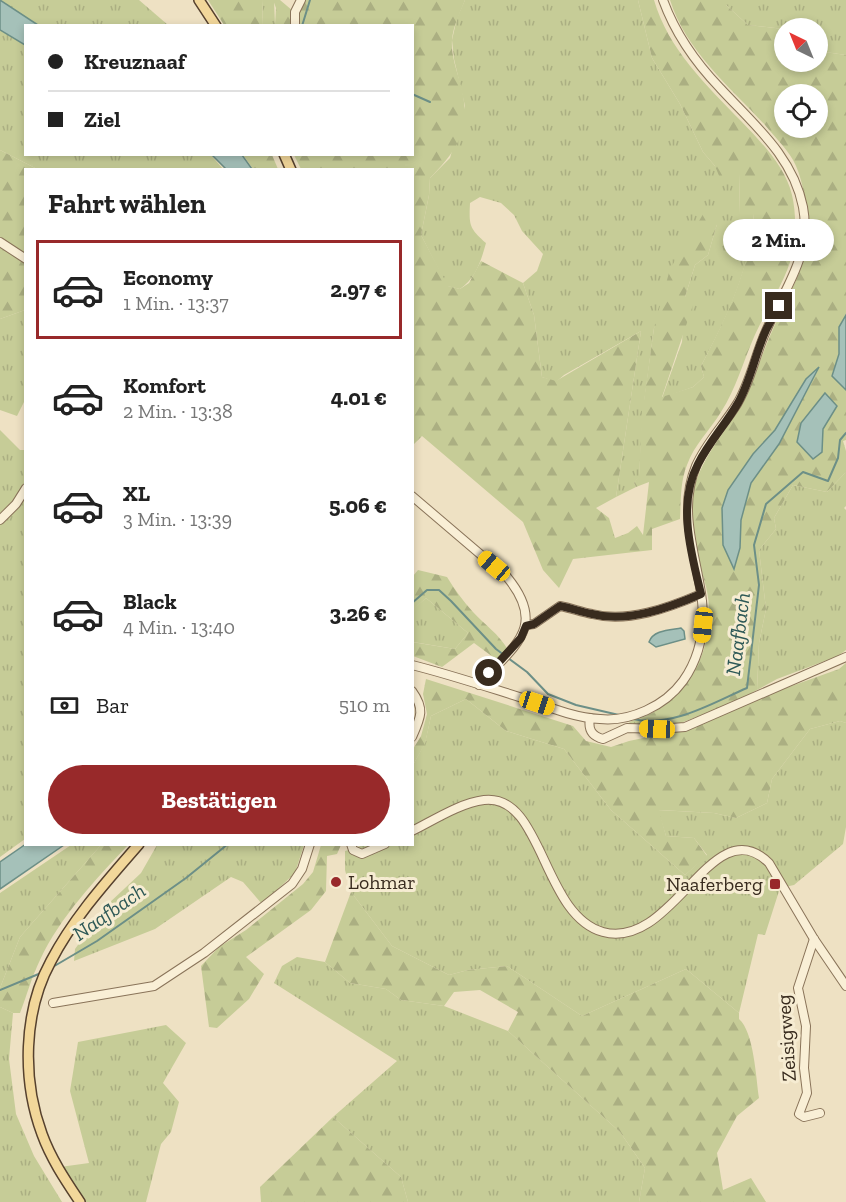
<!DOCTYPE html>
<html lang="de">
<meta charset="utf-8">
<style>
:root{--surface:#fff;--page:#f2f2f2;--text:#222;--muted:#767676;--line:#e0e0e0;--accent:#98292a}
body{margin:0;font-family:"Zilla Slab",serif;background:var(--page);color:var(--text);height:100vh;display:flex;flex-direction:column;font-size:22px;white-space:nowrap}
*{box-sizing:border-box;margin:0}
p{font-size:20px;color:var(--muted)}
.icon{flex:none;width:33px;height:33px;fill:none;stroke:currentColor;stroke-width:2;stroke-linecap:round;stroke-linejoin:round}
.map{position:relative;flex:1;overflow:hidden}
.drawer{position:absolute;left:24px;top:168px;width:390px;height:678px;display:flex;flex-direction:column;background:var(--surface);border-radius:0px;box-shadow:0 3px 9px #0003}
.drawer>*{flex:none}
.hud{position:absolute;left:24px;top:24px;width:390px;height:132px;border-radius:0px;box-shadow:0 3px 9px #0003;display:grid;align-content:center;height:132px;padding:0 24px;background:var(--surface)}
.needle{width:39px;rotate:317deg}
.tools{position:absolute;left:774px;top:18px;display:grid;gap:12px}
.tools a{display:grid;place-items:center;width:54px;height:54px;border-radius:50%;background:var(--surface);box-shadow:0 3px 9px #0003;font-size:30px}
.end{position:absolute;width:27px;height:27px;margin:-14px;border:8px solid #382b1e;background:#fff;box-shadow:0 0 0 3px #fff}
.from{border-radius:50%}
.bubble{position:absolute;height:42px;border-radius:21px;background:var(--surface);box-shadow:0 3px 9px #0003;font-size:20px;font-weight:700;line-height:42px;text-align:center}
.car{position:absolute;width:18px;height:36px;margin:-18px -9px;border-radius:8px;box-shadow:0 0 4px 2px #0007;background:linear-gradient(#f5c518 24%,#345 0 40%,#f5c518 0 76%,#345 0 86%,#f5c518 0)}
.hud b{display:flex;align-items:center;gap:21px;height:57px;font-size:22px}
.hud b+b{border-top:2px solid var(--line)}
.hud i{width:15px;height:15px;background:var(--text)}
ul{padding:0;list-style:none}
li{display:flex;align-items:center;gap:18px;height:99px;margin:0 12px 9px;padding:0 12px;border:3px solid transparent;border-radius:0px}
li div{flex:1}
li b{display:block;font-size:22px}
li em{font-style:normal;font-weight:700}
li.selected{border-color:var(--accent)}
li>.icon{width:54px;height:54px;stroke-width:1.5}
h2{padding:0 24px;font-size:27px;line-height:72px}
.pay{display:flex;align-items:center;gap:15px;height:66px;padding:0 24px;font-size:22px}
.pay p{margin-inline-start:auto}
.action{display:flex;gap:12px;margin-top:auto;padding:12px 24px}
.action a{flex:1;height:69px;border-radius:36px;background:var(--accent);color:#fff;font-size:24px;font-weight:700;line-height:69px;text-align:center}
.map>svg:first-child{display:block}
.grass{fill:url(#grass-tufts)}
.forest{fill:url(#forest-firs);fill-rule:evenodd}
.water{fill:#a5c1b9;stroke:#6c8f87;stroke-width:1.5}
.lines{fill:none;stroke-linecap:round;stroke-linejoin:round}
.stream{stroke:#6c8f87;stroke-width:2}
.minor-casing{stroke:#897359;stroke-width:10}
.major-casing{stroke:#56412e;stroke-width:12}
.minor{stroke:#f9efd6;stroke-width:8}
.major{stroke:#f2d79a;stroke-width:9}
.route{stroke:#382b1e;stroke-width:8}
.poi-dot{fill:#98292a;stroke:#f6ecd2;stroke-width:2}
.labels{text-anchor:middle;stroke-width:6;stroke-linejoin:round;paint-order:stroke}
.poi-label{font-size:20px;fill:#382b1e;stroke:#f6ecd2;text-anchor:start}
.street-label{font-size:20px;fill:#382b1e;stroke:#f6ecd2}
.water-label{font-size:21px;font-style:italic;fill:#2d5856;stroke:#f6ecd2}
</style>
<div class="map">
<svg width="846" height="1202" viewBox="0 0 846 1202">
<defs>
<pattern id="grass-tufts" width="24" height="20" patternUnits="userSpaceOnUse" patternTransform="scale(1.5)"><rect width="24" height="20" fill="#c6cc97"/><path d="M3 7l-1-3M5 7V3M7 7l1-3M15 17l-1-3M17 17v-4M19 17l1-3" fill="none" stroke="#abaf82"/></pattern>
<pattern id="forest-firs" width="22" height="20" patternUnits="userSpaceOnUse" patternTransform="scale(1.5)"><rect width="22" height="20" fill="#c6cc97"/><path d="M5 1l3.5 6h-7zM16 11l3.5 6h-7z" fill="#abaf82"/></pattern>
</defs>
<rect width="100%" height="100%" fill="#eee1c3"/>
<g class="grass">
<path d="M0,0H139L168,25H38L14,11Z"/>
<path d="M263,0H274L275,25L262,26Z"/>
<path d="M465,0H638L652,58L680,104L703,152L715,166L740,174L739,214H754C749,272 728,315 701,366L704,377L693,387L662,398L682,342L685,297L695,265L708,255L717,224L654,328L643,410L639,477L634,483L636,487L616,497L641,331L564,375L556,382L542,377L534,315L523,283L537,271L543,254L522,231L514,215L501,203L480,197L470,203C469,225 469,228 486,243C481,261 476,278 460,289L447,286L421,235L429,195L430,178L450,158L465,106L454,59L452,40L457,18Z"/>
<path d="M726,0H846V55L818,51V28L784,29L748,25L726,5Z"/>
<path d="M0,30L25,45L26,154L211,155L223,169H37L0,150Z"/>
<path d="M25,310V400L17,416L0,410V319Z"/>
<path d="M0,430L20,450H26L25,839L0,857Z"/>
<path d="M846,472V506L844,508L846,510V650L838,656L777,679L757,690L759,643L766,609L759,550L776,529L774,518L793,485L827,492Z"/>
<path d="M426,598L468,633L455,649L413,642L412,610Z"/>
<path d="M466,699L506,731L564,749L611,810L685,875L707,855L694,838L666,836L658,810L714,813L736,818L767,803L772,779L810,729L840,721L846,723V827L843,844L794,885L780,888L765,935L758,934L739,1013L686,969L582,1016L507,966L468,970L449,975L392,946L351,892L345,870V851L364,845L412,844L413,765L425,743L431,716Z"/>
<path d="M71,845H101L20,937L0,988V893Z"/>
<path d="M157,845H304L295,873L262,904L243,882L231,877L155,929L74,961L75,949L107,905L141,873Z"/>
<path d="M297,957L325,962L350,983L386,989L401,1000L444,1006L508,1031L620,1132L645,1168L639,1202H408L401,1177L333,1117L397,1061L274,983L282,966Z"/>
<path d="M0,1007L13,1013L9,1059L16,1114L34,1156L62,1202H0Z"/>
<path d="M166,1025L186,1043L163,1083L179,1102L171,1132L161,1144L146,1202H86L60,1167L89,1163L70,1091L78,1042Z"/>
</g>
<g class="forest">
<path d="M208,0H263L262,25H224Z"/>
<path d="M273,0H280L293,11L298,0H465C460,13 453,26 452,40C451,54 456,68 460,82C472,126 461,146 430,178L429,195L421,235L448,286L460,289L469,283L481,261L523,283L534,315L542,377L556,381L641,331L616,497L596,508L609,518L615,538L628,533L637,526L643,535L649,482L636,487L634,483L639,476L642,410L638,405L644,400L654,328L670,269L705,211L711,215L717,224L708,255L695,265L685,297L694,302L662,397L693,387L704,377L701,366C727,316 749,271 754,214H739L740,174L720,178L715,166L703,152L680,104L652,58L638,0H654C668,49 707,86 741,121C761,142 785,166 792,195C796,212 796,232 793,250C789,276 765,312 754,337C743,362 736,389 721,412C710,430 694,445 687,465C680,482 681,502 680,519L652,529V550L573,559L559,588L543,570L523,522L422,436L413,445L412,170L301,169L294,155L412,154V26L275,25L276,8Z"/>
<path d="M670,0H726V5L748,25L784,29V62H818V51L846,55V315L839,327V354L832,376L846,390V440L843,441L846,451V472L827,492L793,485L774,518L776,529L759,550L766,609L759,643L757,690L735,702L673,726L631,725L629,722C641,718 652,714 662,707C700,681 717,631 706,587C698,555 686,523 694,489C702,457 724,434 740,406C753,384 760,359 770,336C788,293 816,256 807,208C804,193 801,174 793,160C786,148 774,136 765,125C730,87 686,51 670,0ZM784,94H818V128H784ZM818,370L779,444L751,483L741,520L740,548L734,568L728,490L753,454L775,430L806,379Z"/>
<path d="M0,150L37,169L26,170L25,310L0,319Z"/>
<path d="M243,155H272L278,169H253Z"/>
<path d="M418,570L447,577C455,590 463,601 473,612C485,625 499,634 508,650L497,660L474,643L442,667L413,656L412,642L455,649L468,633L426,598L413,610V576Z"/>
<path d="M846,663V723L840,721L810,729L772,779L767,803L736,818L714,813L659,810L666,836L694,838L707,856L685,875L611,810L564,749L506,731L466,699L431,716L425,744L413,765V749L421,736L427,714L423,694L426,679L573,726L586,741L611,747L629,741L691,728L772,693L839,669Z"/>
<path d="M101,845H128C96,879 60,917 40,960C32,976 27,995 20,1013H13L0,1007V988L20,937Z"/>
<path d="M321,845H341L337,854L327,856L326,891L311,910L246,957L264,974L249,999L217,1028L209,1027L201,966L219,947L246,930L303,884L313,872Z"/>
<path d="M351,892L392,946L449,975L468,970L507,966L582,1016L686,969L739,1013V1019C754,1032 756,1078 759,1098L737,1116L717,1153L723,1190L751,1178L766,1202H639L645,1168L620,1132L508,1031L518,1012L480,990L454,992L444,1006L401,1000L386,989L350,983L325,962Z"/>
<path d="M333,1117L401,1177L408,1202H261L260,1187Z"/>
</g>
<g class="water">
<path d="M0,0L38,25L26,26L25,45L0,30Z"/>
<path d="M212,155H242L252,169H226Z"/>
<path d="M846,315V390L832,376L839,354V327Z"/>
<path d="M819,367L779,444L751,483L741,520L740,548L734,569L723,545L722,508L728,490L753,454L775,430L806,379Z"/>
<path d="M825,393L837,406L823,429L822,452L813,459L797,442L801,423Z"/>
<path d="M681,628L684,631L685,639L656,647L649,642C653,630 670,630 681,628Z"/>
<path d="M26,844L64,845L0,889V862Z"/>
</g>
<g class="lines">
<g class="stream">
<path d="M302,26L310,0"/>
<path d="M412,94L430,102"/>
<path d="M412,603L427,590H439L451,601L496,649L527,672L548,694L576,705L619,715"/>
<path d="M633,719C672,728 712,703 747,688L759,585L754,545L766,504L803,472L828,481L838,458L840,440L846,433"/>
<path d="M51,968L97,941L186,878L228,844"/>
<path d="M0,990L41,973"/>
</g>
<defs>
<g id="minor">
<path d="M295,26V12L301,0"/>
<path d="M0,242L26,259"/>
<path d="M412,496L507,577C549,628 512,647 479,685"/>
<path d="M0,520L16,504L26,488"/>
<path d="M526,625L534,624L560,606C571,608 581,612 592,614C628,623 668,608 701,594"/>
<path d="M412,665C452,675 490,688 529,700C551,708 576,718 600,719C630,722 665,706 683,681C700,657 705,630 702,601C697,555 677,512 696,466C706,443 724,425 737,404C751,381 755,355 766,331C784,289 812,256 803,207C793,156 753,124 720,88C695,62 675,33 663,0"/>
<path d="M412,691C425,709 421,717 412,737"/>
<path d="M590,718C588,729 591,736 603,739L627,728L658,729L685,727L846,657"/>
<path d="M412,831C434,820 460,803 484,800C543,793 542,915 603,932C674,951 712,807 769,863L814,939L846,986"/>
<path d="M351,844L353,850L362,854L385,844"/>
<path d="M814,939L798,988L806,1026L804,1068L807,1093L799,1114L804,1117L820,1113"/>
<path d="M53,1003L154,986L204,953L292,884L302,869L310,844"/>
</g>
<g id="major">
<path d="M199,0L216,26"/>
<path d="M284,154L291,170"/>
<path d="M80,1202C66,1181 51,1159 42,1134C22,1080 23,1012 51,961C74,917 107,881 139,844"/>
</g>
</defs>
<use href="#minor" class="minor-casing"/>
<use href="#major" class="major-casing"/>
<use href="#minor" class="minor"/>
<use href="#major" class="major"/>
</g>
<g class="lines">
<path class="route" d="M489,673L521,638L526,626L534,624L560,606C571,608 581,612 592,614C628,623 668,608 701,594C691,553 677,504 698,464C709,442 726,424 738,403C751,380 755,354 766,330C770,322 775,314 779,306"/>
</g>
<g class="poi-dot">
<circle cx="336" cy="882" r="6"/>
<rect x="769" y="878" width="12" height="12" rx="3"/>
</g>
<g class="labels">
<g class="poi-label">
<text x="348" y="889">Lohmar</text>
<text x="763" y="891" text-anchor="end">Naaferberg</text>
</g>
<g class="street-label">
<text transform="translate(786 1038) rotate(-94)" y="7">Zeisigweg</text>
</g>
<g class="water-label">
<text transform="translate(738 634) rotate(-83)" y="7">Naafbach</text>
<text transform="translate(109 912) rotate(-35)" y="7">Naafbach</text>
</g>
</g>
</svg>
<div class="tools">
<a><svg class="needle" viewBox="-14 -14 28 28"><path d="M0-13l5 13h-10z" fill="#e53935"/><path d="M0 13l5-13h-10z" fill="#767676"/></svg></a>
<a><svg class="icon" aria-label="locate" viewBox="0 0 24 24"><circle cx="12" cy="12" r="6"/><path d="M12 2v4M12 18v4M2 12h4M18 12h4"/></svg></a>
</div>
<i class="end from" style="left:489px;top:673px"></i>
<i class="end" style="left:779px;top:306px"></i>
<div class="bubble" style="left:723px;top:219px;width:111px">2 Min.</div>
<i class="car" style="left:494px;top:566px;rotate:310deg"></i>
<i class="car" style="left:703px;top:625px;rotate:186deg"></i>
<i class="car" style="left:537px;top:703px;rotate:108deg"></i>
<i class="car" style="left:657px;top:729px;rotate:272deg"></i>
<div class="hud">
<b><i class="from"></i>Kreuznaaf</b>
<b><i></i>Ziel</b>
</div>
<section class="drawer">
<h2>Fahrt wählen</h2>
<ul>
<li class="selected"><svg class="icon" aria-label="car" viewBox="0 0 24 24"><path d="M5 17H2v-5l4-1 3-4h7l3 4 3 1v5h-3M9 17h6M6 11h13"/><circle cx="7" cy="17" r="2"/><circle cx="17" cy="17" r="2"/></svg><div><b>Economy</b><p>1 Min. · 13:37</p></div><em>2.97 €</em></li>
<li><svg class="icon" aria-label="car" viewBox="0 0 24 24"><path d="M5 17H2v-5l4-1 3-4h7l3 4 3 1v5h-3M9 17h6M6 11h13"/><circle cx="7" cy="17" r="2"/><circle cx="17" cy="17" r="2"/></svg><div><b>Komfort</b><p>2 Min. · 13:38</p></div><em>4.01 €</em></li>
<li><svg class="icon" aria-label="car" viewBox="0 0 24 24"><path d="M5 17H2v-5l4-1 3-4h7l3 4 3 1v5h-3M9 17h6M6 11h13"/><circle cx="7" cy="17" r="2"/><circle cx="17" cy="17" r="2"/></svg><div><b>XL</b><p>3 Min. · 13:39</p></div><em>5.06 €</em></li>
<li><svg class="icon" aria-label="car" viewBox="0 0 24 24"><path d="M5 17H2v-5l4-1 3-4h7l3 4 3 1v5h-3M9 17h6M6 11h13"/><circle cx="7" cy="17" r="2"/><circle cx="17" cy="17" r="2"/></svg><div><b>Black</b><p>4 Min. · 13:40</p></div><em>3.26 €</em></li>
</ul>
<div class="pay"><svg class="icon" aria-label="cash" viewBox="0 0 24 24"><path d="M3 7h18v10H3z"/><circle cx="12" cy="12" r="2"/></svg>Bar<p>510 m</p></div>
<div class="action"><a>Bestätigen</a></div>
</section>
</div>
